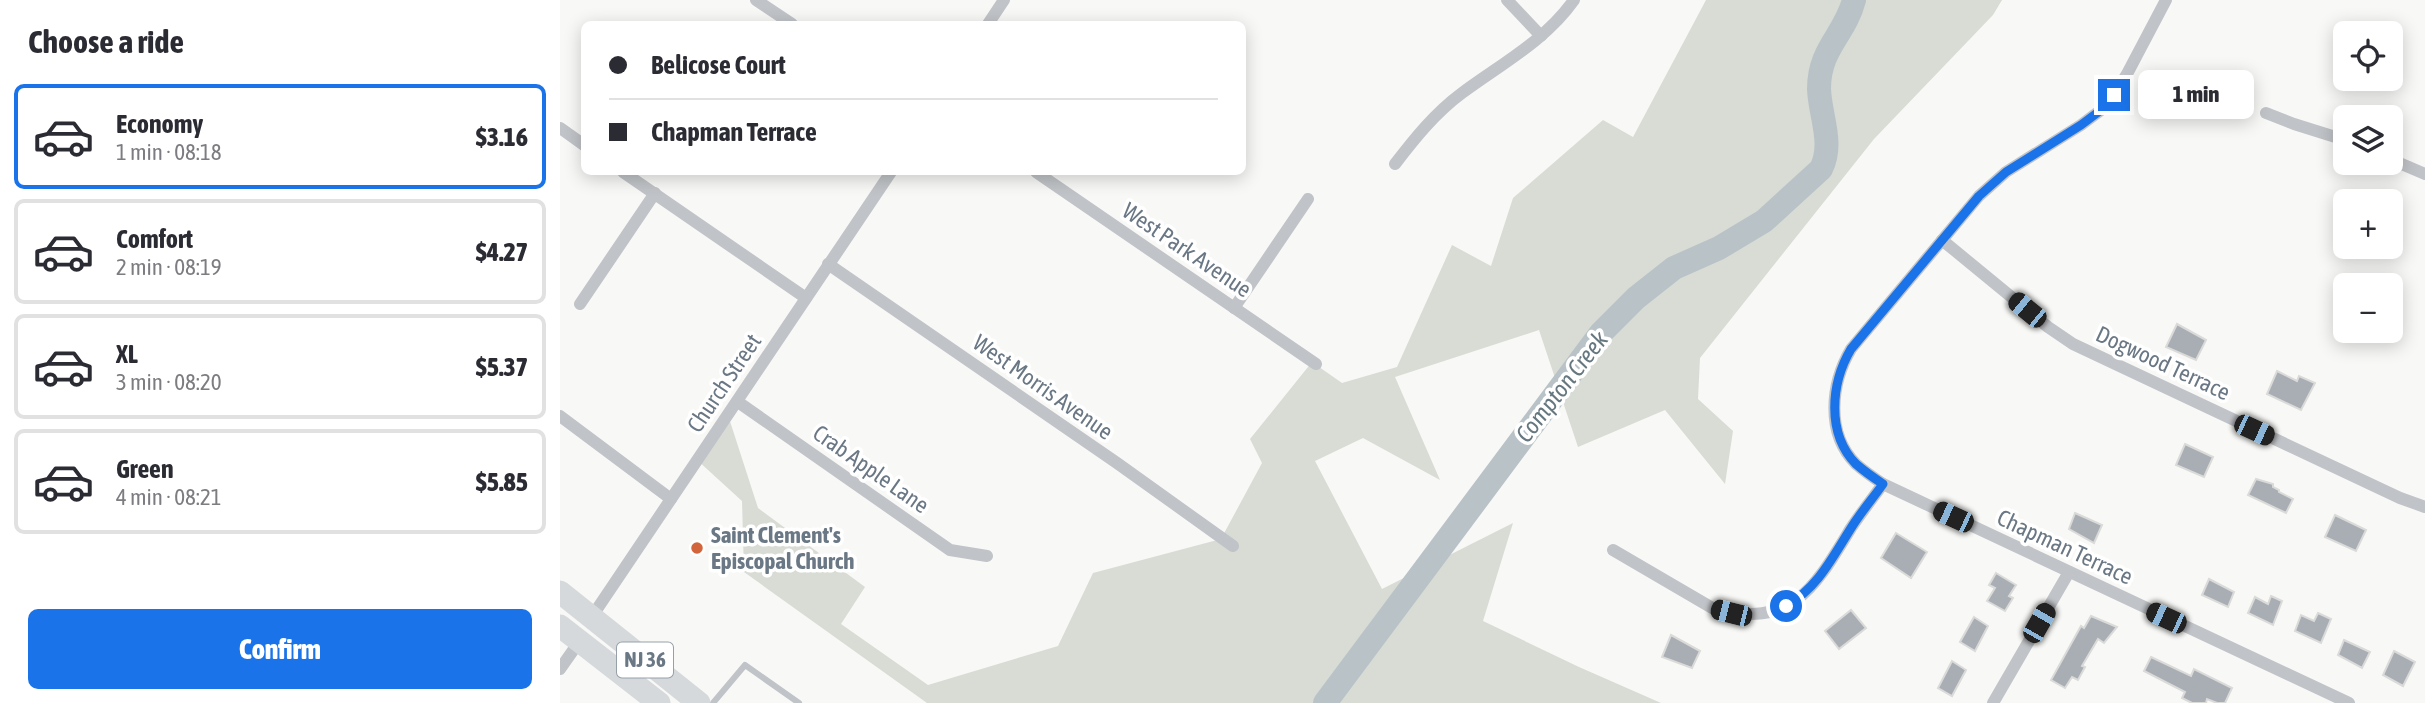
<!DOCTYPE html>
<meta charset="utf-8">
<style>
:root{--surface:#fff;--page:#f7f7f7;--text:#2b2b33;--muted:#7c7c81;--line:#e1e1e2;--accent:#1a73e8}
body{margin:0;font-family:"Asap Condensed",sans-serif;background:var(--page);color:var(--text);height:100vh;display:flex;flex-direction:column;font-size:26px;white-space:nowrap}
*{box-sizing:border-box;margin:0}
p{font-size:23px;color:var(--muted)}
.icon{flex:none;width:38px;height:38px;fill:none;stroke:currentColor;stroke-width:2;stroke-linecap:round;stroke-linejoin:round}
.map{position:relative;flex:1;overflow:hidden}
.details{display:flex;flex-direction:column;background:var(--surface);width:560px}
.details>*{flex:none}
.top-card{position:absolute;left:21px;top:21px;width:665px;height:154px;border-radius:10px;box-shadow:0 4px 18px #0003;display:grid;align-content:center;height:154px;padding:0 28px;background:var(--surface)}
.fabs{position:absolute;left:1773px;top:21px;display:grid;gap:14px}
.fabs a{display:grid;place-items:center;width:70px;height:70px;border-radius:10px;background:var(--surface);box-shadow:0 4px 18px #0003;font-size:35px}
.end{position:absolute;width:32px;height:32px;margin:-16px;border:9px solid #1a73e8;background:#fff;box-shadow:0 0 0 4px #fff}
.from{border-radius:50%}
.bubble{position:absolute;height:49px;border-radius:10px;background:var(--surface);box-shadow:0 4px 18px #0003;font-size:23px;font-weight:800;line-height:49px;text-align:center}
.car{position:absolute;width:21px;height:42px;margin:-21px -10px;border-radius:9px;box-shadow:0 0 5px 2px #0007;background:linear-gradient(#222 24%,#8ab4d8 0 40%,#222 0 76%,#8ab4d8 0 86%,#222 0)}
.top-card b{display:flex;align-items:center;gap:24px;height:66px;font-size:26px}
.top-card b+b{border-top:2px solid var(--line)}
.top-card i{width:18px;height:18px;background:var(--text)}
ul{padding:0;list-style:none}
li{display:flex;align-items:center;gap:21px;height:105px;margin:0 14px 10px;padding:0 14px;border:4px solid var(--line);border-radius:10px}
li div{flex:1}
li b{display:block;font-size:26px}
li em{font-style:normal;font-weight:800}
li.on{border-color:var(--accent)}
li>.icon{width:63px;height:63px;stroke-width:1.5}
h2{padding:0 28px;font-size:32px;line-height:84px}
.cta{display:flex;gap:14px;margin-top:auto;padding:14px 28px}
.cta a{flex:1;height:80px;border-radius:10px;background:var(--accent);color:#fff;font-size:28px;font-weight:800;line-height:80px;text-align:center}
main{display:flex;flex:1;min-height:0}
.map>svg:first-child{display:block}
.green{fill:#d8dcd5}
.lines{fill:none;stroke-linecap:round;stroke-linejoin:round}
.river{stroke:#b9c3c7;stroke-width:24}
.building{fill:#a8aeb4;stroke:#dadad8;stroke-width:2}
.lane{stroke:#c0c3c7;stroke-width:6}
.street{stroke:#c0c3c7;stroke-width:12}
.highway{stroke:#d5d9dc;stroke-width:23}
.route{stroke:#1a73e8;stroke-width:9}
.poi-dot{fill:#d2653b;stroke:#fff;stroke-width:2.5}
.labels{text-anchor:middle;stroke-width:7;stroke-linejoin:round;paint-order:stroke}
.shield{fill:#fff;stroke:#97a0a9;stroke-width:2}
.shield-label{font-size:21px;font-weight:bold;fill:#6a7784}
.street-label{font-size:23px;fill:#6a7784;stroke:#fff}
.poi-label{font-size:23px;font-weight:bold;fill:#6a7784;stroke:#fff;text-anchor:start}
.water-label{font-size:24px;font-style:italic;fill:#66777f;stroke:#fff}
</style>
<main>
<section class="details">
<h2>Choose a ride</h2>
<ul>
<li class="on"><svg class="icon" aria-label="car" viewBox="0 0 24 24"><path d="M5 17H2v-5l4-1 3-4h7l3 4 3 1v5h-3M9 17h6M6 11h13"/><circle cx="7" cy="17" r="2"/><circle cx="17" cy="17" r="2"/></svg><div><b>Economy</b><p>1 min · 08:18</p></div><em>$3.16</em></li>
<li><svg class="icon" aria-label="car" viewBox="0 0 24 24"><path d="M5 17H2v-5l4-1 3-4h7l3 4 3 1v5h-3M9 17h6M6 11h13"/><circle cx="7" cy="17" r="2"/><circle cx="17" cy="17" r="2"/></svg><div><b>Comfort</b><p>2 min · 08:19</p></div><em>$4.27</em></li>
<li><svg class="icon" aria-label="car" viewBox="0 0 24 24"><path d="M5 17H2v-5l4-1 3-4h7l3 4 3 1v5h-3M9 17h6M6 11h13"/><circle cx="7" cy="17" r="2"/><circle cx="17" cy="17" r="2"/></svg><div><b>XL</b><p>3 min · 08:20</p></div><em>$5.37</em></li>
<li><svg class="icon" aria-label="car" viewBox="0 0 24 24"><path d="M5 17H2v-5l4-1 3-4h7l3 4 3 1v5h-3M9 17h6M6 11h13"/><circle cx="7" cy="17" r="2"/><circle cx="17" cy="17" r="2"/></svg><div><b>Green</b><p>4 min · 08:21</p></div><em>$5.85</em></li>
</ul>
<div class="cta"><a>Confirm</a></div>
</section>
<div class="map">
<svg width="1865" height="703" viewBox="0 0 1865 703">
<rect width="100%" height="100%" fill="#f8f8f6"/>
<path class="green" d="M1146,0H1442L1433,15L1314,139L1140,358L1138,399L1173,431L1165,484L1105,410L1018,447L979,330L835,377L880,480L803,438L755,461L822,589L953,523L923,621L1019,667L1101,703H367L184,572L182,501L136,459L167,412L198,508L305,587L281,624L368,685L498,646L533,573L661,539L702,463L690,439L752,362L782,383L837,367L892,245L931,266L953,198L1043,120L1073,137Z"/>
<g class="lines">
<path class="river" d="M765,703L1041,333L1076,298L1114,268L1159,248L1204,221L1261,169C1274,143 1260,116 1259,89C1259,48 1285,35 1294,0"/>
</g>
<g class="building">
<path d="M1617,324L1646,340L1636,360L1606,347Z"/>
<path d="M1717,371L1737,381L1739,376L1755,383L1741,410L1707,394Z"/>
<path d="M1625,444L1653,457L1644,477L1616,465Z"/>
<path d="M1696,479L1713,484V487L1719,490V492L1733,499L1726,513L1688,495Z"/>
<path d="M1515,513L1542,525L1534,543L1509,529Z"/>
<path d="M1775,515L1806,530L1796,551L1765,537Z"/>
<path d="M1336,533L1367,552L1351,578L1321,558Z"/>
<path d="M1436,573L1456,585L1449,596L1453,598L1445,611L1427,601L1435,588L1429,585Z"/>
<path d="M1649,579L1674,592L1668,607L1642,595Z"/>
<path d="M1711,596L1722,601L1713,625L1688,613L1695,597L1708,604Z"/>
<path d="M1291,610L1306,628L1279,649L1265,631Z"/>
<path d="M1758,613L1771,619L1761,643L1735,631L1741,615L1754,621Z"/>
<path d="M1531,616L1557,627L1544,643L1538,639L1522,666L1525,667L1518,680L1512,677L1505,688L1491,680L1521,626L1524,628Z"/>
<path d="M1414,617L1428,626L1415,651L1400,642Z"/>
<path d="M1111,635L1140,651L1132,668L1102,657Z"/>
<path d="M1784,640L1810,652L1802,668L1778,655Z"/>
<path d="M1834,651L1855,662L1843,686L1823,675Z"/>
<path d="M1591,657L1631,676L1634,669L1672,688L1665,703H1657L1647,699L1646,703H1632L1622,698L1625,692L1584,671Z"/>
<path d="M1392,661L1406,670L1392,696L1378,688Z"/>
</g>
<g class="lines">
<path class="lane" d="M153,703L185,665L239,703"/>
<g class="street">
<path d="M196,0L232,24"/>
<path d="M947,0L981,36"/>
<path d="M1606,0L1567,74L1554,95L1541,110L1521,125L1446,172L1419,196L1291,349C1271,383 1265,433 1296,464C1304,471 1314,478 1323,484L1789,703"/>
<path d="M428,24L444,0"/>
<path d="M1706,113L1734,124L1785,140"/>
<path d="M0,128L24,145"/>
<path d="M1830,159L1865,174"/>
<path d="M835,164C855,138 875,113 902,93C941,64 985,41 1014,0"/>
<path d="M63,172L246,298"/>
<path d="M476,172L756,364"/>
<path d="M1382,240L1488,327L1513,344L1840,498L1865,507"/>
<path d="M268,264L557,463L673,546"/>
<path d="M20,304L95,193"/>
<path d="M674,308L748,199"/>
<path d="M178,402L390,550L427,556"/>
<path d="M0,416L111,499"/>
<path d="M1053,550L1154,609C1233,629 1255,587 1291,528C1301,513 1312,499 1323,484"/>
<path d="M31,618L331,172"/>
<path d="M0,669L19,642"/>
<path d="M1433,703L1509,572"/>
</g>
<g class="highway">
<path d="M0,592L139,703"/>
<path d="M0,626L99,703"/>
</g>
</g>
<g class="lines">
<path class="route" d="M1226,606C1259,587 1273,556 1293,525C1302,511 1313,498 1323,484C1314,478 1304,471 1296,464C1266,433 1271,383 1291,349L1419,196L1446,172L1521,125L1541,110L1554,95"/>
</g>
<circle class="poi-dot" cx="137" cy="548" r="7"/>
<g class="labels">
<rect class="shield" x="57" y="642.5" width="56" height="35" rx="5"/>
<g class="shield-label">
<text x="85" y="667">NJ 36</text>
</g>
<g class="street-label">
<text transform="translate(627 250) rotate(34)" y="8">West Park Avenue</text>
<text transform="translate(1603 363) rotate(25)" y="8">Dogwood Terrace</text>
<text transform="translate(164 383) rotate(-56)" y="8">Church Street</text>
<text transform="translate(483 387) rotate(35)" y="8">West Morris Avenue</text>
<text transform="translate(311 469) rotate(35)" y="8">Crab Apple Lane</text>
<text transform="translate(1505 547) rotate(25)" y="8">Chapman Terrace</text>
</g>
<g class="poi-label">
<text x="151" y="543">Saint Clement's<tspan x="151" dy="26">Episcopal Church</tspan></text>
</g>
<g class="water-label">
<text transform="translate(1002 387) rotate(-52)" y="8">Compton Creek</text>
</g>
</g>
</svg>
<div class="fabs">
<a><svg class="icon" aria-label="locate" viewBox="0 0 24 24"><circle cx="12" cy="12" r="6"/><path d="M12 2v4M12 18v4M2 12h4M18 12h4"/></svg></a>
<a><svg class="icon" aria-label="layers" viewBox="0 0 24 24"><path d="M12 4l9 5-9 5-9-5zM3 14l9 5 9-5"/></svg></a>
<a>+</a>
<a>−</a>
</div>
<i class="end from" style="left:1226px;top:606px"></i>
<i class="end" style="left:1554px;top:95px"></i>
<div class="bubble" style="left:1578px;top:70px;width:116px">1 min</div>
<i class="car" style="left:1467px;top:310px;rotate:309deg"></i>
<i class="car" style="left:1694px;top:430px;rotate:115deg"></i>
<i class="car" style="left:1393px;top:517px;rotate:295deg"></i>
<i class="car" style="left:1171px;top:613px;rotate:284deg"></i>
<i class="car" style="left:1606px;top:618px;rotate:295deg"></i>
<i class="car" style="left:1479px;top:623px;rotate:30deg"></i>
<div class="top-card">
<b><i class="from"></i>Belicose Court</b>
<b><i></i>Chapman Terrace</b>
</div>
</div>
</main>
